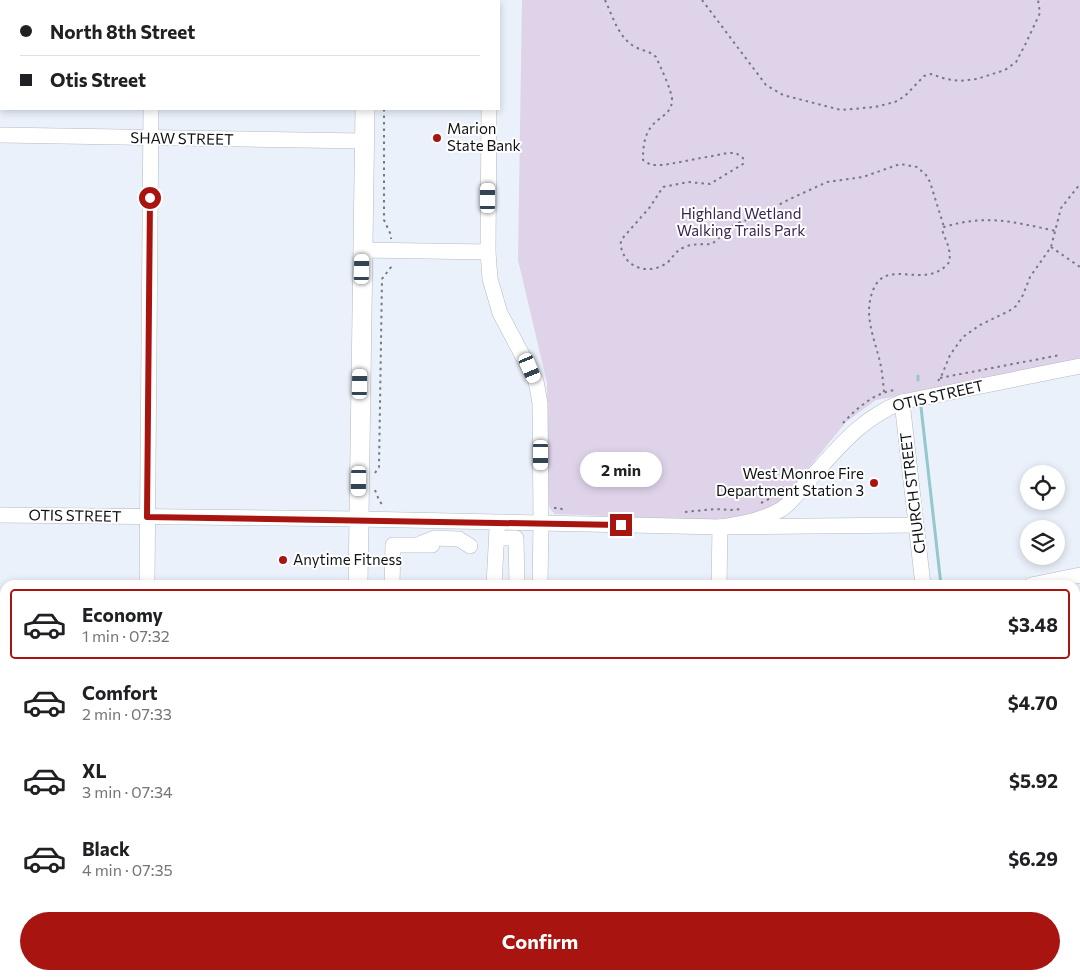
<!DOCTYPE html>
<meta charset="utf-8">
<style>
:root{--surface:#fff;--page:#f2f2f2;--text:#202124;--muted:#757577;--line:#e0e0e0;--accent:#a81511}
body{margin:0;font-family:Commissioner,sans-serif;background:var(--page);color:var(--text);height:100vh;display:flex;flex-direction:column;font-size:19px;white-space:nowrap}
*{box-sizing:border-box;margin:0}
p{font-size:16px;color:var(--muted)}
.icon{flex:none;width:28px;height:28px;fill:none;stroke:currentColor;stroke-width:2;stroke-linecap:round;stroke-linejoin:round}
.map{position:relative;flex:1;overflow:hidden}
.details{position:absolute;left:0px;top:580px;width:1080px;height:400px;display:flex;flex-direction:column;background:var(--surface);border-radius:15px 15px 0 0;box-shadow:0 2px 8px #0003}
.details>*{flex:none}
.banner{position:absolute;left:0px;top:0px;width:500px;height:110px;box-shadow:0 2px 8px #0003;display:grid;align-content:center;height:110px;padding:0 20px;background:var(--surface)}
.buttons{position:absolute;left:1020px;top:465px;display:grid;gap:10px}
.buttons a{display:grid;place-items:center;width:45px;height:45px;border-radius:50%;background:var(--surface);box-shadow:0 2px 8px #0003;font-size:25px}
.end{position:absolute;width:22px;height:22px;margin:-11px;border:6px solid #a81511;background:#fff;box-shadow:0 0 0 2px #fff}
.from{border-radius:50%}
.bubble{position:absolute;height:35px;border-radius:18px;background:var(--surface);box-shadow:0 2px 8px #0003;font-size:16px;font-weight:700;line-height:35px;text-align:center}
.car{position:absolute;width:15px;height:30px;margin:-15px -8px;border-radius:6px;box-shadow:0 0 4px 1px #0007;background:linear-gradient(#fff 24%,#345 0 40%,#fff 0 76%,#345 0 86%,#fff 0)}
.banner b{display:flex;align-items:center;gap:18px;height:48px;font-size:19px}
.banner b+b{border-top:1px solid var(--line)}
.banner i{width:12px;height:12px;background:var(--text)}
ul{padding:9px 0 0;list-style:none}
li{display:flex;align-items:center;gap:15px;height:70px;margin:0 10px 8px;padding:0 10px;border:2px solid transparent;border-radius:5px}
li div{flex:1}
li b{display:block;font-size:19px}
li em{font-style:normal;font-weight:700}
li.selected{border-color:var(--accent)}
li>.icon{width:45px;height:45px;stroke-width:1.5}
.button{display:flex;gap:10px;margin-top:auto;padding:10px 20px}
.button a{flex:1;height:58px;border-radius:30px;background:var(--accent);color:#fff;font-size:20px;font-weight:700;line-height:58px;text-align:center}
.map>svg:first-child{display:block}
.park{fill:#dfd3ea}
.lines{fill:none;stroke-linecap:round;stroke-linejoin:round}
.stream{stroke:#93c8cc;stroke-width:3}
.minor-tunnel{stroke:#c9cfd8;stroke-width:15;stroke-dasharray:15 8;stroke-linecap:butt}
.minor-casing{stroke:#b3bac2;stroke-width:16}
.major-casing{stroke:#b3bac2;stroke-width:20}
.path{stroke:#767a80;stroke-width:2;stroke-dasharray:2.5 4;stroke-linecap:butt}
.minor{stroke:#fff;stroke-width:15}
.major{stroke:#fff;stroke-width:19}
.route{stroke:#a81511;stroke-width:6}
.poi-dot{fill:#a81511;stroke:#fefefe;stroke-width:2}
.labels{text-anchor:middle;stroke-width:4;stroke-linejoin:round;paint-order:stroke}
.poi-label{font-size:15px;fill:#0f1114;stroke:#fefefe;text-anchor:start}
.street-label{font-size:15px;fill:#0f1114;stroke:#fefefe}
.park-label{font-size:15px;fill:#3e2352;stroke:#fefefe}
</style>
<div class="map">
<svg width="1080" height="980" viewBox="0 0 1080 980">
<rect width="100%" height="100%" fill="#eaf1fa"/>
<path class="park" d="M522,0H1080V362L876,400L846,422L779,504L763,513L727,521L555,514L550,509L548,501L547,383L518,260Z"/>
<g class="lines">
<g class="stream">
<path d="M918,376V380"/>
<path d="M921,407L941,585"/>
<path d="M1075,710L1080,709"/>
</g>
<path class="minor-tunnel" d="M18,980L52,977"/>
<defs>
<g id="minor">
<path d="M389,0L463,1"/>
<path d="M152,1V0"/>
<path d="M249,1V0"/>
<path d="M343,1V0"/>
<path d="M491,1V0"/>
<path d="M489,109L488,252L490,279L500,313L536,381L540,403L541,523L540,585"/>
<path d="M0,135L364,141"/>
<path d="M362,250L488,252"/>
<path d="M902,402L923,585"/>
<path d="M0,515L359,519L720,527L916,525"/>
<path d="M497,538H516L517,585"/>
<path d="M422,543L435,538L459,539L470,546"/>
<path d="M147,585L151,109"/>
<path d="M392,585L393,545H432"/>
<path d="M494,585L497,529"/>
<path d="M719,585L720,527C742,524 763,520 782,509C792,502 801,489 809,480C838,448 861,418 902,402L1080,366"/>
<path d="M1031,585L1080,575"/>
<path d="M1075,771L1080,770"/>
<path d="M0,942L5,941"/>
<path d="M0,971L5,968"/>
<path d="M266,975V980"/>
<path d="M1065,975L1067,980"/>
<path d="M52,977L64,975"/>
<path d="M14,980H18"/>
<path d="M111,980V975"/>
<path d="M536,980V975"/>
<path d="M716,980V975"/>
</g>
<g id="major">
<path d="M366,1V0"/>
<path d="M358,585L365,109"/>
<path d="M352,980V975"/>
</g>
</defs>
<use href="#minor" class="minor-casing"/>
<use href="#major" class="major-casing"/>
<g class="path">
<path d="M605,0C613,17 618,37 635,47C643,51 650,51 656,57C660,66 673,93 672,101C671,115 658,117 651,127C644,136 643,148 643,160L651,165H664L728,153H736L743,158V164L710,184L688,182L663,187L650,207L621,240C620,248 623,255 628,261C639,272 657,271 668,262C674,256 676,250 685,247C693,243 703,245 712,244L735,224L755,217L790,199L827,182L863,177L900,164L917,167L926,175L930,182L944,227"/>
<path d="M702,0L766,85L783,95L841,110L875,107L895,102L905,96L924,76L931,74L946,79L960,81L977,79L1005,70L1016,62L1025,45L1040,13L1038,0"/>
<path d="M384,109V220L391,235V239"/>
<path d="M1051,247L1080,267"/>
<path d="M940,378L1060,355"/>
<path d="M938,381L941,377L950,355L963,337L980,325L1009,311L1016,306L1023,295L1030,277L1051,247L1061,208L1080,184"/>
<path d="M884,392C883,381 882,369 879,358C873,335 863,312 874,288C888,257 928,292 950,261L949,248L942,230L944,227C987,214 1014,222 1056,231"/>
<path d="M843,423C857,408 874,393 895,390"/>
<path d="M375,473L379,467L382,279L391,267V264"/>
<path d="M375,490L379,500L383,506"/>
<path d="M761,503L773,497L787,484"/>
<path d="M554,508H560L563,510"/>
<path d="M685,512L715,509L731,510L742,509"/>
</g>
<use href="#minor" class="minor"/>
<use href="#major" class="major"/>
</g>
<g class="lines">
<path class="route" d="M150,198L147,517L621,525"/>
</g>
<g class="poi-dot">
<circle cx="437" cy="138" r="5"/>
<circle cx="874" cy="483" r="5"/>
<circle cx="283" cy="560" r="5"/>
</g>
<g class="labels">
<g class="poi-label">
<text x="447" y="134">Marion<tspan x="447" dy="17">State Bank</tspan></text>
<text x="864" y="479" text-anchor="end">West Monroe Fire<tspan x="864" dy="17">Department Station 3</tspan></text>
<text x="293" y="565">Anytime Fitness</text>
</g>
<g class="street-label">
<text transform="translate(182 139) rotate(1)" y="5">SHAW STREET</text>
<text transform="translate(938 396) rotate(-13)" y="5">OTIS STREET</text>
<text transform="translate(913 493) rotate(-97)" y="5">CHURCH STREET</text>
<text transform="translate(75 516) rotate(1)" y="5">OTIS STREET</text>
</g>
<g class="park-label">
<text x="741" y="219">Highland Wetland<tspan x="741" dy="17">Walking Trails Park</tspan></text>
</g>
</g>
</svg>
<div class="buttons">
<a><svg class="icon" aria-label="locate" viewBox="0 0 24 24"><circle cx="12" cy="12" r="6"/><path d="M12 2v4M12 18v4M2 12h4M18 12h4"/></svg></a>
<a><svg class="icon" aria-label="layers" viewBox="0 0 24 24"><path d="M12 4l9 5-9 5-9-5zM3 14l9 5 9-5"/></svg></a>
</div>
<i class="end from" style="left:150px;top:198px"></i>
<i class="end" style="left:621px;top:525px"></i>
<div class="bubble" style="left:580px;top:452px;width:82px">2 min</div>
<i class="car" style="left:488px;top:198px;rotate:0deg"></i>
<i class="car" style="left:362px;top:269px;rotate:1deg"></i>
<i class="car" style="left:530px;top:368px;rotate:157deg"></i>
<i class="car" style="left:360px;top:384px;rotate:1deg"></i>
<i class="car" style="left:541px;top:455px;rotate:180deg"></i>
<i class="car" style="left:359px;top:481px;rotate:181deg"></i>
<div class="banner">
<b><i class="from"></i>North 8th Street</b>
<b><i></i>Otis Street</b>
</div>
<section class="details">
<ul>
<li class="selected"><svg class="icon" aria-label="car" viewBox="0 0 24 24"><path d="M5 17H2v-5l4-1 3-4h7l3 4 3 1v5h-3M9 17h6M6 11h13"/><circle cx="7" cy="17" r="2"/><circle cx="17" cy="17" r="2"/></svg><div><b>Economy</b><p>1 min · 07:32</p></div><em>$3.48</em></li>
<li><svg class="icon" aria-label="car" viewBox="0 0 24 24"><path d="M5 17H2v-5l4-1 3-4h7l3 4 3 1v5h-3M9 17h6M6 11h13"/><circle cx="7" cy="17" r="2"/><circle cx="17" cy="17" r="2"/></svg><div><b>Comfort</b><p>2 min · 07:33</p></div><em>$4.70</em></li>
<li><svg class="icon" aria-label="car" viewBox="0 0 24 24"><path d="M5 17H2v-5l4-1 3-4h7l3 4 3 1v5h-3M9 17h6M6 11h13"/><circle cx="7" cy="17" r="2"/><circle cx="17" cy="17" r="2"/></svg><div><b>XL</b><p>3 min · 07:34</p></div><em>$5.92</em></li>
<li><svg class="icon" aria-label="car" viewBox="0 0 24 24"><path d="M5 17H2v-5l4-1 3-4h7l3 4 3 1v5h-3M9 17h6M6 11h13"/><circle cx="7" cy="17" r="2"/><circle cx="17" cy="17" r="2"/></svg><div><b>Black</b><p>4 min · 07:35</p></div><em>$6.29</em></li>
</ul>
<div class="button"><a>Confirm</a></div>
</section>
</div>
